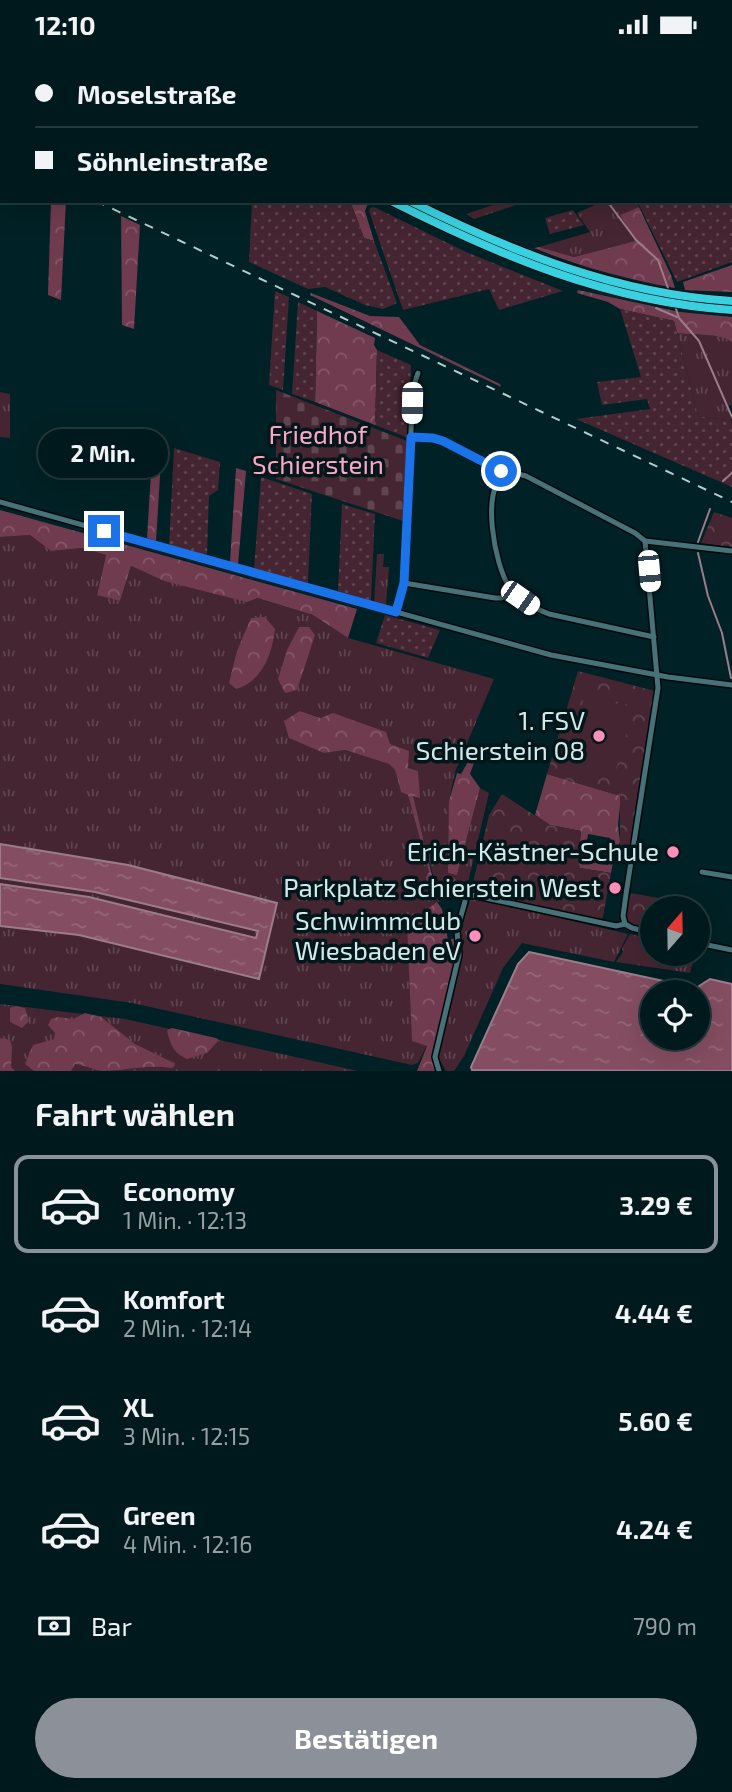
<!DOCTYPE html>
<html lang="de">
<meta charset="utf-8">
<style>
:root{--surface:#00191c;--page:#0a2225;--text:#f1f3f6;--muted:#95a0a3;--line:#22383b;--accent:#8c9099}
body{margin:0;font-family:"Exo 2",sans-serif;background:var(--page);color:var(--text);height:100vh;display:flex;flex-direction:column;font-size:26px;white-space:nowrap}
*{box-sizing:border-box;margin:0}
p{font-size:23px;color:var(--muted)}
.icon{flex:none;width:38px;height:38px;fill:none;stroke:currentColor;stroke-width:2;stroke-linecap:round;stroke-linejoin:round}
.map{position:relative;height:1022px;overflow:hidden}
.panel{display:flex;flex-direction:column;background:var(--surface);flex:1}
.panel>*{flex:none}
.banner{position:absolute;left:0px;top:0px;width:733px;height:154px;box-shadow:0 7px 28px #0002,0 0 0 2px var(--line);display:grid;align-content:center;height:154px;padding:0 35px;background:var(--surface)}
.needle{width:46px;rotate:20deg}
.tools{position:absolute;left:640px;top:847px;display:grid;gap:14px}
.tools a{display:grid;place-items:center;width:70px;height:70px;border-radius:50%;background:var(--surface);box-shadow:0 7px 28px #0002,0 0 0 2px var(--line);font-size:35px}
.end{position:absolute;width:32px;height:32px;margin:-16px;border:9px solid #1a73e8;background:#fff;box-shadow:0 0 0 4px #fff}
.from{border-radius:50%}
.bubble{position:absolute;height:49px;border-radius:24px;background:var(--surface);box-shadow:0 7px 28px #0002,0 0 0 2px var(--line);font-size:23px;font-weight:700;line-height:49px;text-align:center}
.car{position:absolute;width:21px;height:42px;margin:-21px -10px;border-radius:9px;box-shadow:0 0 5px 2px #0007;background:linear-gradient(#fff 24%,#345 0 40%,#fff 0 76%,#345 0 86%,#fff 0)}
.banner b{display:flex;align-items:center;gap:24px;height:66px;font-size:26px}
.banner b+b{border-top:2px solid var(--line)}
.banner i{width:18px;height:18px;background:var(--text)}
ul{padding:0;list-style:none}
li{display:flex;align-items:center;gap:21px;height:98px;margin:0 14px 10px;padding:0 21px;border:4px solid transparent;border-radius:14px}
li div{flex:1}
li b{display:block;font-size:26px}
li em{font-style:normal;font-weight:700}
li.selected{border-color:var(--accent)}
li>.icon{width:63px;height:63px;stroke-width:1.5}
h2{padding:0 35px;font-size:32px;line-height:84px}
.pay{display:flex;align-items:center;gap:18px;height:77px;padding:0 35px;font-size:26px}
.pay p{margin-inline-start:auto}
.primary-button{display:flex;gap:14px;margin-top:auto;padding:14px 35px}
.primary-button a{flex:1;height:80px;border-radius:42px;background:var(--accent);color:#fff;font-size:28px;font-weight:700;line-height:80px;text-align:center}
.status{display:flex;justify-content:space-between;align-items:center;height:49px;padding:0 35px;background:var(--surface);direction:ltr}
.status svg{height:19px;fill:currentColor}
.map>svg:first-child{display:block}
.grass{fill:url(#grass-tufts);fill-rule:evenodd}
.forest{fill:url(#forest-crowns);fill-rule:evenodd}
.cemetery{fill:url(#cemetery-stones)}
.park{fill:url(#park-crowns)}
.garden{fill:url(#garden-dots)}
.pitch{fill:#452531}
.water{fill:url(#water-ripples);stroke:#9c7c8b;stroke-width:2;fill-rule:evenodd}
.lines{fill:none;stroke-linecap:round;stroke-linejoin:round}
.stream{stroke:#9c7c8b;stroke-width:2}
.minor-casing{stroke:#00090c;stroke-width:8}
.highway-casing{stroke:#00090c;stroke-width:10}
.minor{stroke:#477378;stroke-width:5}
.highway{stroke:#3bd0df;stroke-width:8}
.rail{stroke:#b4cdcf;stroke-width:2;stroke-dasharray:9 9;stroke-linecap:butt}
.route{stroke:#1a73e8;stroke-width:9}
.poi-dot{fill:#ff8eba;stroke:#011719;stroke-width:2.5}
.labels{text-anchor:middle;stroke-width:7;stroke-linejoin:round;paint-order:stroke}
.park-label{font-size:26px;fill:#fda6c6;stroke:#011719}
.poi-label{font-size:26px;fill:#d3eaec;stroke:#011719;text-anchor:end}
</style>
<div class="status"><b>12:10</b><svg viewBox="0 0 49 12"><path d="M0 12V9h3v3zM5 12V6h3v6zM10 12V3h3v9zM15 12V0h3v12zM26 1h20v11H26zM47 4h2v5h-2z"/></svg></div>
<div class="map">
<svg width="732" height="1022" viewBox="0 0 732 1022">
<defs>
<pattern id="grass-tufts" width="24" height="20" patternUnits="userSpaceOnUse" patternTransform="scale(1.75)"><rect width="24" height="20" fill="#452531"/><path d="M3 7l-1-3M5 7V3M7 7l1-3M15 17l-1-3M17 17v-4M19 17l1-3" fill="none" stroke="#5f454f"/></pattern>
<pattern id="forest-crowns" width="20" height="18" patternUnits="userSpaceOnUse" patternTransform="scale(1.75)"><rect width="20" height="18" fill="#703b4f"/><path d="M2 6a3 3 0 1 1 6 0M12 15a3 3 0 1 1 6 0" fill="none" stroke="#845868"/></pattern>
<pattern id="cemetery-stones" width="16" height="16" patternUnits="userSpaceOnUse" patternTransform="scale(1.75)"><rect width="16" height="16" fill="#452531"/><path d="M2 7V4a2 2 0 0 1 4 0v3zM10 15v-3a2 2 0 0 1 4 0v3z" fill="#5f454f"/></pattern>
<pattern id="park-crowns" width="20" height="18" patternUnits="userSpaceOnUse" patternTransform="scale(1.75)"><rect width="20" height="18" fill="#452531"/><path d="M2 6a3 3 0 1 1 6 0M12 15a3 3 0 1 1 6 0" fill="none" stroke="#5f454f"/></pattern>
<pattern id="garden-dots" width="8" height="8" patternUnits="userSpaceOnUse" patternTransform="scale(1.75)"><rect width="8" height="8" fill="#452531"/><path d="M2 2h.1M6 6h.1" fill="none" stroke="#5f454f" stroke-width="1.8" stroke-linecap="round"/></pattern>
<pattern id="water-ripples" width="26" height="14" patternUnits="userSpaceOnUse" patternTransform="scale(1.75)"><rect width="26" height="14" fill="#844d62"/><path d="M2 4q2-2 4 0t4 0M15 11q2-2 4 0t4 0" fill="none" stroke="#946779"/></pattern>
</defs>
<rect width="100%" height="100%" fill="#002125"/>
<g class="grass">
<path d="M505,152H528L474,170L466,165Z"/>
<path d="M604,152H635L639,158L620,166L635,192L574,208L539,198L590,183L577,164Z"/>
<path d="M677,284C697,287 715,283 732,293V356L727,357L732,372L698,367Z"/>
<path d="M0,343L10,345V389L0,388Z"/>
<path d="M30,486L51,502L82,499L106,506L97,545L120,552L131,517L164,532L256,549L313,566L348,589L494,630L455,723L449,752L457,826L480,739L489,744L465,846L437,853L427,996L418,1014L412,1016L132,954L0,935V488ZM300,662L322,669L408,719L419,748L412,747L436,837L426,828L429,823L408,745L401,743L395,721L389,715L345,701L324,704Z"/>
<path d="M377,505H384L383,518H389L386,556L374,554Z"/>
<path d="M471,848L628,885L614,913L522,894L503,919L464,1007L454,1022H446L438,1008L460,909L461,880Z"/>
<path d="M630,885L653,890V905H695L690,924L616,913L623,903L622,899Z"/>
<path d="M0,955L125,970L358,1022H0Z"/>
</g>
<g class="forest">
<path d="M51,152H66L61,251L48,246Z"/>
<path d="M343,152H369L365,162L374,192L364,189L352,157Z"/>
<path d="M639,158L671,226L675,239C626,230 580,218 534,199L539,198L574,208L635,192L620,166Z"/>
<path d="M121,167L140,176L134,280L122,276Z"/>
<path d="M732,216V243L685,241L683,233Z"/>
<path d="M578,241L680,263L732,268V293C715,283 697,287 677,284L674,272L620,260L608,253L577,244Z"/>
<path d="M311,244L370,267L399,268L420,296L500,335L501,338L310,246Z"/>
<path d="M317,262L375,289L374,296L377,301L375,376L315,353Z"/>
<path d="M153,392L162,395L156,492L147,489Z"/>
<path d="M236,419L246,422L238,516L230,513Z"/>
<path d="M0,461L357,560L348,589L313,566L257,549L247,553L164,532L131,517L120,552L97,546L106,506L82,499L51,502L30,486L0,488Z"/>
<path d="M265,568L275,580C272,605 262,633 236,640L229,634L237,602L251,569Z"/>
<path d="M299,578H309L315,586L297,641L285,644L278,630L287,601Z"/>
<path d="M300,662L321,669L333,664L386,683L390,695L409,702L408,719L418,722L420,749L413,747L435,839L427,840L426,828L429,823L408,746L401,743L395,721L389,715L345,701L324,704L289,689L284,672Z"/>
<path d="M475,711L470,725L480,739L457,826L448,824L449,752L457,724L461,725L468,713Z"/>
<path d="M547,725L621,747L618,776L620,793L615,802L611,824L580,819L578,812L581,782L550,776L535,766ZM588,785L610,789L614,798L608,816L584,812Z"/>
<path d="M437,853L442,860L448,891L455,889L456,908L434,1008L438,1022H417L427,997L412,992L407,876Z"/>
<path d="M16,957L25,959L29,972L22,979L10,973V959Z"/>
<path d="M85,964L101,968L135,995L172,1013L175,1014L174,1018L171,1019C147,1015 126,1022 103,1022C93,1021 85,1016 75,1015L71,1022H34L25,1015L33,996L54,990L55,984L48,976L51,970L58,968L73,970Z"/>
<path d="M172,979L216,989L219,991L207,1004L187,1010C173,1004 170,995 167,981Z"/>
<path d="M0,989L10,991L12,998L11,1018L15,1022H0Z"/>
</g>
<path class="cemetery" d="M276,341L407,392L409,395L405,470L403,472L276,430Z"/>
<g class="park">
<path d="M714,463L732,469V498L701,494Z"/>
<path d="M578,622L655,642L631,795L620,798V747L547,725Z"/>
<path d="M502,745L550,776L581,782L578,812L580,819L611,824L603,868L601,870L471,842L489,766Z"/>
<path d="M631,844L696,856L695,859H653V882C625,875 624,874 628,846H631Z"/>
</g>
<g class="garden">
<path d="M311,0H650L652,2H311Z"/>
<path d="M667,0H732V213L677,233L637,152H732V2H664Z"/>
<path d="M252,152H342L352,157L364,189L374,192L397,254L383,260L365,256L325,238L308,240L249,213Z"/>
<path d="M374,158L466,203L563,242L499,261L489,240L403,261L369,162L370,159Z"/>
<path d="M573,161L584,176L550,185L545,169Z"/>
<path d="M275,242L289,248L283,341L269,336Z"/>
<path d="M298,253L317,262L315,353L292,345Z"/>
<path d="M620,260L674,272L698,367L732,372V438L576,370L650,360L647,350L602,356L597,333L641,328Z"/>
<path d="M377,301L411,316L408,389L375,376Z"/>
<path d="M174,399L220,413L218,441L209,447L207,507L169,496Z"/>
<path d="M261,428L312,445L308,534L254,520Z"/>
<path d="M342,455L375,465L371,552L338,542Z"/>
<path d="M385,566L440,581L428,609L376,594Z"/>
</g>
<g class="pitch">
<path d="M612,634L641,642L635,658L608,650Z"/>
<path d="M585,645L634,660L613,730L564,715Z"/>
</g>
<g class="water">
<path d="M0,795L128,816L277,854L259,930L79,886L0,877V835L89,848L256,889L258,882L95,843L0,829Z"/>
<path d="M529,903L696,939L710,930L732,935V1022L472,1021L471,1018L518,915ZM653,943H698V989H653Z"/>
</g>
<g class="lines">
<g class="stream">
<path d="M487,0L489,2"/>
<path d="M607,152L636,191L658,211L669,242"/>
<path d="M675,257L679,269L699,292L732,368"/>
<path d="M656,259L677,268"/>
<path d="M723,432L732,424"/>
<path d="M698,493L710,460"/>
<path d="M698,504L708,547L722,584L731,629"/>
</g>
<defs>
<g id="minor">
<path d="M411,388L433,389L443,392L505,426L514,424L526,427L635,484L645,492L732,502"/>
<path d="M505,426C480,438 495,518 509,537C518,550 534,559 549,565L654,588"/>
<path d="M0,453L551,606L668,628L732,636"/>
<path d="M404,534L495,549H501L513,542"/>
<path d="M396,563L404,534L413,339L418,324"/>
<path d="M702,823L732,828"/>
<path d="M625,875L623,867L626,845L658,639L645,492"/>
<path d="M698,894L732,901"/>
<path d="M439,1022L435,1008L459,906L457,881L467,845L616,877L625,875L632,879L653,884"/>
</g>
<g id="highway">
<path d="M78,0L80,2"/>
<path d="M100,0L104,2"/>
<path d="M0,48L2,49"/>
<path d="M391,152C500,207 609,253 732,261"/>
<path d="M410,152C512,203 617,245 732,252"/>
</g>
</defs>
<use href="#minor" class="minor-casing"/>
<use href="#highway" class="highway-casing"/>
<use href="#minor" class="minor"/>
<use href="#highway" class="highway"/>
<g class="rail">
<path d="M0,111L2,112"/>
<path d="M96,152L732,453"/>
</g>
</g>
<g class="lines">
<path class="route" d="M104,482L396,563L404,534L411,388L433,389L443,392L501,422"/>
</g>
<g class="poi-dot">
<circle cx="599" cy="687" r="7"/>
<circle cx="673" cy="803" r="7"/>
<circle cx="615" cy="839" r="7"/>
<circle cx="475" cy="887" r="7"/>
</g>
<g class="labels">
<g class="park-label">
<text x="318" y="395">Friedhof<tspan x="318" dy="30">Schierstein</tspan></text>
</g>
<g class="poi-label">
<text x="585" y="681">1. FSV<tspan x="585" dy="30">Schierstein 08</tspan></text>
<text x="659" y="812">Erich-Kästner-Schule</text>
<text x="601" y="848">Parkplatz Schierstein West</text>
<text x="461" y="881">Schwimmclub<tspan x="461" dy="30">Wiesbaden eV</tspan></text>
</g>
</g>
</svg>
<div class="tools">
<a><svg class="needle" viewBox="-14 -14 28 28"><path d="M0-13l5 13h-10z" fill="#e53935"/><path d="M0 13l5-13h-10z" fill="#95a0a3"/></svg></a>
<a><svg class="icon" aria-label="locate" viewBox="0 0 24 24"><circle cx="12" cy="12" r="6"/><path d="M12 2v4M12 18v4M2 12h4M18 12h4"/></svg></a>
</div>
<i class="end from" style="left:501px;top:422px"></i>
<i class="end" style="left:104px;top:482px"></i>
<div class="bubble" style="left:38px;top:380px;width:130px">2 Min.</div>
<i class="car" style="left:412px;top:354px;rotate:181deg"></i>
<i class="car" style="left:649px;top:522px;rotate:175deg"></i>
<i class="car" style="left:520px;top:549px;rotate:125deg"></i>
<div class="banner">
<b><i class="from"></i>Moselstraße</b>
<b><i></i>Söhnleinstraße</b>
</div>
</div>
<section class="panel">
<h2>Fahrt wählen</h2>
<ul>
<li class="selected"><svg class="icon" aria-label="car" viewBox="0 0 24 24"><path d="M5 17H2v-5l4-1 3-4h7l3 4 3 1v5h-3M9 17h6M6 11h13"/><circle cx="7" cy="17" r="2"/><circle cx="17" cy="17" r="2"/></svg><div><b>Economy</b><p>1 Min. · 12:13</p></div><em>3.29 €</em></li>
<li><svg class="icon" aria-label="car" viewBox="0 0 24 24"><path d="M5 17H2v-5l4-1 3-4h7l3 4 3 1v5h-3M9 17h6M6 11h13"/><circle cx="7" cy="17" r="2"/><circle cx="17" cy="17" r="2"/></svg><div><b>Komfort</b><p>2 Min. · 12:14</p></div><em>4.44 €</em></li>
<li><svg class="icon" aria-label="car" viewBox="0 0 24 24"><path d="M5 17H2v-5l4-1 3-4h7l3 4 3 1v5h-3M9 17h6M6 11h13"/><circle cx="7" cy="17" r="2"/><circle cx="17" cy="17" r="2"/></svg><div><b>XL</b><p>3 Min. · 12:15</p></div><em>5.60 €</em></li>
<li><svg class="icon" aria-label="car" viewBox="0 0 24 24"><path d="M5 17H2v-5l4-1 3-4h7l3 4 3 1v5h-3M9 17h6M6 11h13"/><circle cx="7" cy="17" r="2"/><circle cx="17" cy="17" r="2"/></svg><div><b>Green</b><p>4 Min. · 12:16</p></div><em>4.24 €</em></li>
</ul>
<div class="pay"><svg class="icon" aria-label="cash" viewBox="0 0 24 24"><path d="M3 7h18v10H3z"/><circle cx="12" cy="12" r="2"/></svg>Bar<p>790 m</p></div>
<div class="primary-button"><a>Bestätigen</a></div>
</section>
